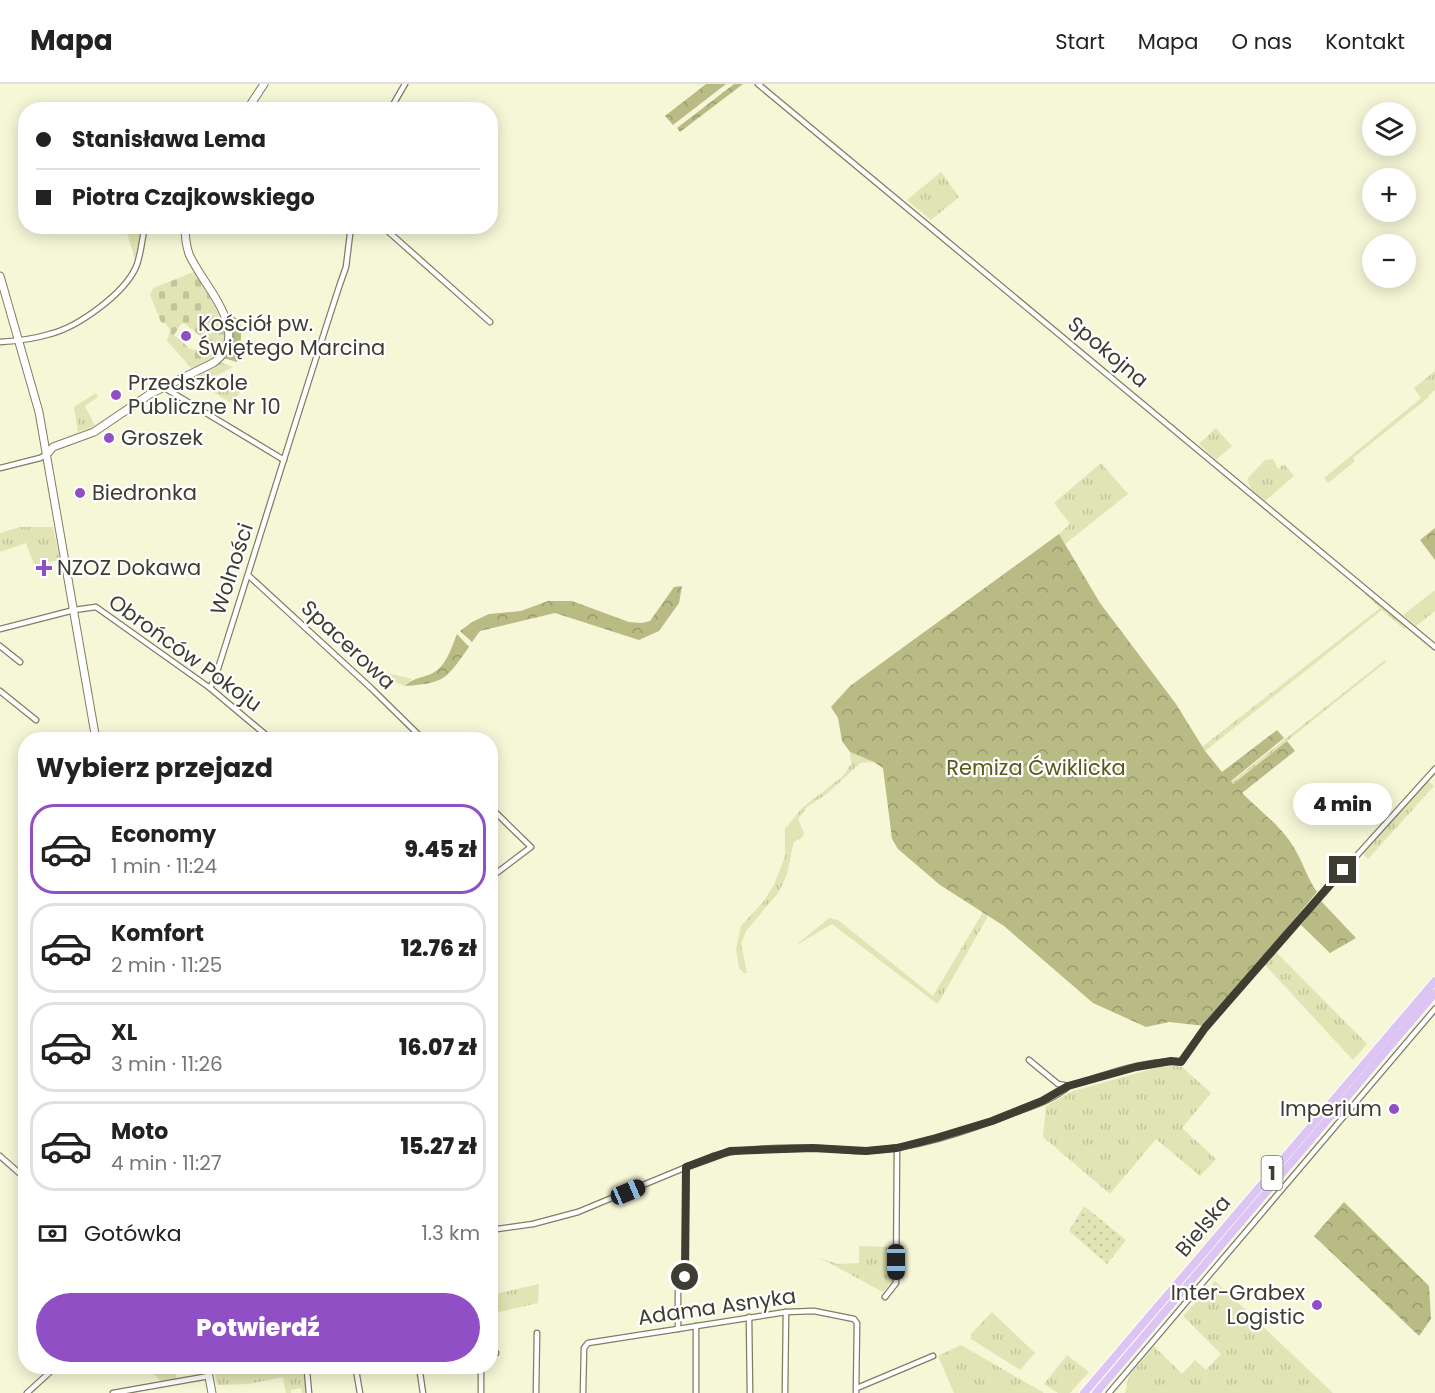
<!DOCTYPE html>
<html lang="pl">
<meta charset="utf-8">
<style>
:root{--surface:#fff;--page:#f6f6f6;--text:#222;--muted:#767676;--line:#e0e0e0;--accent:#914fc5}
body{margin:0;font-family:Poppins,sans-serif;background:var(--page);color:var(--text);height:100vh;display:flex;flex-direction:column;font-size:22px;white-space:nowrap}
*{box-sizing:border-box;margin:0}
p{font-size:20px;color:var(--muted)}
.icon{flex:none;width:33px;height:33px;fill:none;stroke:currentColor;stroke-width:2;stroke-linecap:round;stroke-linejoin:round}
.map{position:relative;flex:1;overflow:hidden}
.details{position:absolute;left:18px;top:648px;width:480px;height:642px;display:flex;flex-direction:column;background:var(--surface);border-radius:24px;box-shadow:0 3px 15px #0003}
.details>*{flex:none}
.hud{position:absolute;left:18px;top:18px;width:480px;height:132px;border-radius:24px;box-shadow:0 3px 15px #0003;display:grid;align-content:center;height:132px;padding:0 18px;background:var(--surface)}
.buttons{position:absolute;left:1362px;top:18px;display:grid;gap:12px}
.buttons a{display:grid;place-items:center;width:54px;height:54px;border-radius:50%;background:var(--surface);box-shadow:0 3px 15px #0003;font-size:30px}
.end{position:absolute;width:27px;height:27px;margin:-14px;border:8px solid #3d3d31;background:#fff;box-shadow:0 0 0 3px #fff}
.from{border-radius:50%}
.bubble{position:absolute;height:42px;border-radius:21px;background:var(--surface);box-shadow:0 3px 15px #0003;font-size:20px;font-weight:800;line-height:42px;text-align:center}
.car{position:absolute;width:18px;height:36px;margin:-18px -9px;border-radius:8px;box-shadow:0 0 4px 2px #0007;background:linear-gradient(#222 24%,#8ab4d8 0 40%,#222 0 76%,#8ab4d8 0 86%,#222 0)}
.hud b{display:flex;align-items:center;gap:21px;height:57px;font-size:22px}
.hud b+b{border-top:2px solid var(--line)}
.hud i{width:15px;height:15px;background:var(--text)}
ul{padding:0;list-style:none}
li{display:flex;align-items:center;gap:18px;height:90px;margin:0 12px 9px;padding:0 6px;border:3px solid var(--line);border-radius:24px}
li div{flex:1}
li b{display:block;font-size:22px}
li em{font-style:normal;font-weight:800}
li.on{border-color:var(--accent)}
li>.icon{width:54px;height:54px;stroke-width:1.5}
h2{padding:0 18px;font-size:27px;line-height:72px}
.pay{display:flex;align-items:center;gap:15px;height:66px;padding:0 18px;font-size:22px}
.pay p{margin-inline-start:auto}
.primary-button{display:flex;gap:12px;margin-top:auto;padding:12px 18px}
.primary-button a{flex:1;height:69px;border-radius:36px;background:var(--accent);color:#fff;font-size:24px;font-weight:800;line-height:69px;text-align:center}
header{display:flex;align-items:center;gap:36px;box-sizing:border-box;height:84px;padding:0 30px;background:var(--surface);border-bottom:2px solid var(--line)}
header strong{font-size:28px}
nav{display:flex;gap:33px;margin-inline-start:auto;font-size:21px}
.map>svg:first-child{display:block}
.grass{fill:url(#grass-tufts)}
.forest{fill:url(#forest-crowns)}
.cemetery{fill:url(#cemetery-stones);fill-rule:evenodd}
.park{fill:url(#park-dots)}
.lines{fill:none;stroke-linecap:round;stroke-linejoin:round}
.street-casing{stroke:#7d7f62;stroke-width:7}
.secondary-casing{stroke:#7d7f62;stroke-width:9}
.primary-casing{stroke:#fff;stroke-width:10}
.street{stroke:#fff;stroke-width:4.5}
.secondary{stroke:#fff;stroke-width:7}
.primary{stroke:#dcc4f3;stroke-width:8}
.route{stroke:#3d3d31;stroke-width:8}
.poi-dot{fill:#914fc5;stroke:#fff;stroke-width:2}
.labels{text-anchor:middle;stroke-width:4.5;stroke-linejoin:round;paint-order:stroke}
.shield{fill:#fff;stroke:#77776f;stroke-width:1.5}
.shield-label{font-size:20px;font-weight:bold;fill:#3d3d31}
.poi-label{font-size:21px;fill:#3d3d31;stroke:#fff;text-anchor:start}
.street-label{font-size:21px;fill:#3d3d31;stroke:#fff}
.park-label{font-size:21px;fill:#57581b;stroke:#fff}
</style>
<header>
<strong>Mapa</strong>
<nav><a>Start</a><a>Mapa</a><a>O nas</a><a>Kontakt</a></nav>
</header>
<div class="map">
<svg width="1435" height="1309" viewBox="0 0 1435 1309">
<defs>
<pattern id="grass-tufts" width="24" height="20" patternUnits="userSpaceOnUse" patternTransform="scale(1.5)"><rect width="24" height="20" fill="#e1e4b4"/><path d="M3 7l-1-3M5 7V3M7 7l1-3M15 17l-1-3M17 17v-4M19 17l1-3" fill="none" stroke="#c2c49b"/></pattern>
<pattern id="forest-crowns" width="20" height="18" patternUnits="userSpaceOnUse" patternTransform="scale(1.5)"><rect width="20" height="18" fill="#b9bb85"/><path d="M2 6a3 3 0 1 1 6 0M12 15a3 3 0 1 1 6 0" fill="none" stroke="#98996d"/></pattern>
<pattern id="cemetery-stones" width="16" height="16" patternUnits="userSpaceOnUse" patternTransform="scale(1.5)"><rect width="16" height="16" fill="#e1e4b4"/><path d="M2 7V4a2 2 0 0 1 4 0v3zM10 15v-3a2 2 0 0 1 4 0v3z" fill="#c2c49b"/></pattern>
<pattern id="park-dots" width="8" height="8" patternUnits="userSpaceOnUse" patternTransform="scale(1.5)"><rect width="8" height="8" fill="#e1e4b4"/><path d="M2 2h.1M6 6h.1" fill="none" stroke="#c2c49b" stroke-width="1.8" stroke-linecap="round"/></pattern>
</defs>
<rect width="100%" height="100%" fill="#f6f7d7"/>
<g class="grass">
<path d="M941,88L959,113L931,136L907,116Z"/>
<path d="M125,143H142L135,175Z"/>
<path d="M220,278L233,283L214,293L240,308L233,320L189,294Z"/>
<path d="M1435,287V306L1428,312L1429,313L1353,374L1355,377L1328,399L1324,394L1421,314L1414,304Z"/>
<path d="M96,309L98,313L85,322L95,342L78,348L74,323Z"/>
<path d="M1216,344L1232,362L1216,376L1199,360Z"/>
<path d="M1273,375L1278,385L1284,380L1294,392L1265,417C1257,410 1247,405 1248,394L1265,376Z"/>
<path d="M1101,379L1128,410L1065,460L1059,450L1070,440L1054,419Z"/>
<path d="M20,443H53L60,476L34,481L26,459L0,468V449Z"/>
<path d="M1435,506V527L1416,542L1403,531Z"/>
<path d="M1366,508L1406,543L1404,545L1382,526L1205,667L1202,663L1380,524L1365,510Z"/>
<path d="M1385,576L1386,578L1233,700L1231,698Z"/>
<path d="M383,588L412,595L405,602L380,593Z"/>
<path d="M850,668L874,678L860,679L828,709L807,723L798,735L804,749L802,754L794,757L787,790L779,808L746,847L741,860L747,889H744L739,884L736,865L741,842L763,818L774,801L785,773V745L802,724L843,692L851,680Z"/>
<path d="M1427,696L1434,702L1368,775L1361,768Z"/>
<path d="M983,828L988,832L939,918L936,919L832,840L795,862L829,834L838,836L933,912Z"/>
<path d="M1276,868L1367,960L1353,976L1265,881Z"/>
<path d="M1177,982L1182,983L1211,1009L1182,1044L1216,1075L1200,1092L1156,1055L1110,1110L1043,1053L1046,1022L1073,1007L1159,983Z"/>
<path d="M859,1162L893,1163V1197L883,1208L818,1173L837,1180L859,1179Z"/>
<path d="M1215,1197L1333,1309H1125L1129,1292L1154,1262L1182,1290L1195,1276L1206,1286L1221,1270L1183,1232Z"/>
<path d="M539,1200L538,1219L491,1230V1211Z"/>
<path d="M992,1228L1035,1269L1020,1286L971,1255V1250Z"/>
<path d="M961,1261L1044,1309H954L938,1272Z"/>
<path d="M1067,1271L1089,1288L1070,1309H1058L1044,1300Z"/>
<path d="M148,1283H176V1295L161,1298Z"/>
<path d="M248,1283H304L308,1309H302L301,1304L291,1306V1309H286L283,1293L249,1300L217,1301L215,1290Z"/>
</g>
<g class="forest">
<path d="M706,0H726L673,41L665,32Z"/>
<path d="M734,0H743L680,48L677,44Z"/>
<path d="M232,232L240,236C242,251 241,263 237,278L223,274C233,260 232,248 232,232Z"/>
<path d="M1435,444V476L1420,456Z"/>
<path d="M1059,450L1100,519L1176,620L1205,667L1222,688L1277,646L1284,654L1231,697L1233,700L1287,657L1295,667L1242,709C1261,728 1285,745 1297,769C1305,784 1307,793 1317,808L1205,942L1169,938L1146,943L1093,919L1004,842L940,801L898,765L892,755L883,684L874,678L850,668L842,657L838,634L831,623L850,602Z"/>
<path d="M682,502L679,519L659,547L639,556L555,529L480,547L472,558L460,547L472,538L489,530L521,527L548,517H572L629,538L642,539L650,537L674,503Z"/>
<path d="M457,550L469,563C446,595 446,599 405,602C413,594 421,594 431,590C446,583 451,565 457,550Z"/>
<path d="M1320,816L1356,854L1330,869L1301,841Z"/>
<path d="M1344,1118L1429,1202L1431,1235L1419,1252L1314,1152Z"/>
</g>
<path class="cemetery" d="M194,188C204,205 233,245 223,264C216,275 202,279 192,285L167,257L170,246L166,240L161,238L150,211L153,204ZM184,239L204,255L197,266L190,265L174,251L181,240Z"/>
<path class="park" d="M1084,1122L1126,1156L1107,1180L1069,1147Z"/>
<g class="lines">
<defs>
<g id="street">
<path d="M758,0L1435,563"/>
<path d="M390,26L405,0"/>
<path d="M382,142L490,238"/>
<path d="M0,258C17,257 34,255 50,250C78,243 124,210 136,183C141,171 142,155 145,142"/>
<path d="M163,303L284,376"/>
<path d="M0,384L40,374L46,371"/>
<path d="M249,492L371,604L424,656"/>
<path d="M0,545L74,526L96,523L210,604L272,656"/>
<path d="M0,562L20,578"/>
<path d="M210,604L215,594C257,463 297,331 340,200L346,183L351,142"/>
<path d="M0,607L36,636"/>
<path d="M490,723L531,763L490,794"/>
<path d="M1029,976L1058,1000L1069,1002C1104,992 1144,975 1181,978L1205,944L1286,850L1435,685"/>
<path d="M0,1072L26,1095"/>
<path d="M490,1146L533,1140L578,1128L713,1072C744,1064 781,1063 814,1064C831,1064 847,1067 864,1067C914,1065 965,1048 1011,1030C1029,1023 1054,1016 1069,1002"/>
<path d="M685,1193L686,1083"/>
<path d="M678,1207V1245"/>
<path d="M885,1213L896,1199L897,1064"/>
<path d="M749,1233L750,1309"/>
<path d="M490,1269H496"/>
<path d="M419,1282L423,1309"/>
<path d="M481,1282V1309"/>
<path d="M356,1286L360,1309"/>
<path d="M307,1287L309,1309"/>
<path d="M857,1304L933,1272"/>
<path d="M27,1309L49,1289L52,1282"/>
<path d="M113,1309L209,1292"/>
<path d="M536,1309L537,1249"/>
<path d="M583,1309L584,1264L588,1259L786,1228L814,1227L854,1235L857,1239L856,1309"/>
<path d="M696,1309V1242"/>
<path d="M785,1309L786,1228"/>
<path d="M1109,1309L1435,925"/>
</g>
<g id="secondary">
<path d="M247,26L264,0"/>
<path d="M0,192L39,328L96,656"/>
<path d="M47,370L53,363L94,348L150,310L213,279C255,250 202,201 189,170C186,161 185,152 185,142"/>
<path d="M207,1282L212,1309"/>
</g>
<g id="primary">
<path d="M1333,1031L1348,1027"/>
<path d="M1084,1309L1435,897"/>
<path d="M1096,1309L1435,909"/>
</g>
</defs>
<use href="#street" class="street-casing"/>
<use href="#secondary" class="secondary-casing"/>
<use href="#primary" class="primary-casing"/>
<use href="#street" class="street"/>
<use href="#secondary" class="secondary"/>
<use href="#primary" class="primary"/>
</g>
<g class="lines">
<path class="route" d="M685,1193L686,1083L730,1067L813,1064L866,1067L897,1064L936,1054L992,1037L1042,1017L1068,1002L1136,983L1171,977L1181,978L1205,944L1343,786"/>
</g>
<g class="poi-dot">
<circle cx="186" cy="252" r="6"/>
<circle cx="116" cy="311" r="6"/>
<circle cx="109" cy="354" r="6"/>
<circle cx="80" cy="409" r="6"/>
<path d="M41 475h6v6h6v6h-6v6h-6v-6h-6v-6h6z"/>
<circle cx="1394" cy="1025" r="6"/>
<circle cx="1317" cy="1221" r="6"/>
</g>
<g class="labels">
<rect class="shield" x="1261.5" y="1072" width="21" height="34" rx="4.5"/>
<g class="shield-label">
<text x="1272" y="1096">1</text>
</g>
<g class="poi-label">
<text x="198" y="247">Kościół pw.<tspan x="198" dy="24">Świętego Marcina</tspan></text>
<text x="128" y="306">Przedszkole<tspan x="128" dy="24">Publiczne Nr 10</tspan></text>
<text x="121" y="361">Groszek</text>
<text x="92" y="416">Biedronka</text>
<text x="57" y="491">NZOZ Dokawa</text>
<text x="1382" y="1032" text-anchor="end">Imperium</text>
<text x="1305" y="1216" text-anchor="end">Inter-Grabex<tspan x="1305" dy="24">Logistic</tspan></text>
</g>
<g class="street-label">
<text transform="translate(1108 268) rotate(40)" y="7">Spokojna</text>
<text transform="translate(232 485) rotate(-72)" y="7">Wolności</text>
<text transform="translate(348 561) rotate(43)" y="7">Spacerowa</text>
<text transform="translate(185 569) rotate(36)" y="7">Obrońców Pokoju</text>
<text transform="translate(1203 1142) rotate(-50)" y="7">Bielska</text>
<text transform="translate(717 1223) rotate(-8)" y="7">Adama Asnyka</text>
</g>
<g class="park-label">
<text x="1036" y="691">Remiza Ćwiklicka</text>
</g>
</g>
</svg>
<div class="buttons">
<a><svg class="icon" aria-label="layers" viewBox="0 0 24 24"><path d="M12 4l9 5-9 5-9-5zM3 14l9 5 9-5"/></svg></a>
<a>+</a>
<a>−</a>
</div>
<i class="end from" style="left:685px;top:1193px"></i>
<i class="end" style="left:1343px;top:786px"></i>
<div class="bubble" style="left:1293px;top:699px;width:99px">4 min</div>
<i class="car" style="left:628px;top:1108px;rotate:67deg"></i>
<i class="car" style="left:896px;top:1178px;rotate:180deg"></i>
<div class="hud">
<b><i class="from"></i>Stanisława Lema</b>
<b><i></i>Piotra Czajkowskiego</b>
</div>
<section class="details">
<h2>Wybierz przejazd</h2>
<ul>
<li class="on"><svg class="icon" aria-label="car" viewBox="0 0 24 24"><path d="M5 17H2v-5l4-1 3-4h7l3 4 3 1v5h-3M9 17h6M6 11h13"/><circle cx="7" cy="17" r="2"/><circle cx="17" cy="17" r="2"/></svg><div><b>Economy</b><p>1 min · 11:24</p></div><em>9.45 zł</em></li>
<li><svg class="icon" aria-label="car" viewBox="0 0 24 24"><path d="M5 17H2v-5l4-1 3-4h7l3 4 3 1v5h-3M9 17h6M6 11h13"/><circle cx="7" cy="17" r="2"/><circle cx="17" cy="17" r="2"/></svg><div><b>Komfort</b><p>2 min · 11:25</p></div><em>12.76 zł</em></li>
<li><svg class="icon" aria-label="car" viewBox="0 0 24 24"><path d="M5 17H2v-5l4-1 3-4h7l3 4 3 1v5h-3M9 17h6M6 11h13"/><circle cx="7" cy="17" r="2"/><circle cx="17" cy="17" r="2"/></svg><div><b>XL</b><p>3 min · 11:26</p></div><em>16.07 zł</em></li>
<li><svg class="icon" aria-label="car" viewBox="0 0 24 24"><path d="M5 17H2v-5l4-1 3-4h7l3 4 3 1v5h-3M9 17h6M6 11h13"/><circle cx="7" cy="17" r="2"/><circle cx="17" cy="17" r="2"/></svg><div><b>Moto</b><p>4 min · 11:27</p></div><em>15.27 zł</em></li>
</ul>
<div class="pay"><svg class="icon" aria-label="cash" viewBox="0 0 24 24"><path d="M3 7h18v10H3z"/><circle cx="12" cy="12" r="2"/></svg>Gotówka<p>1.3 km</p></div>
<div class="primary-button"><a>Potwierdź</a></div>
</section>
</div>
